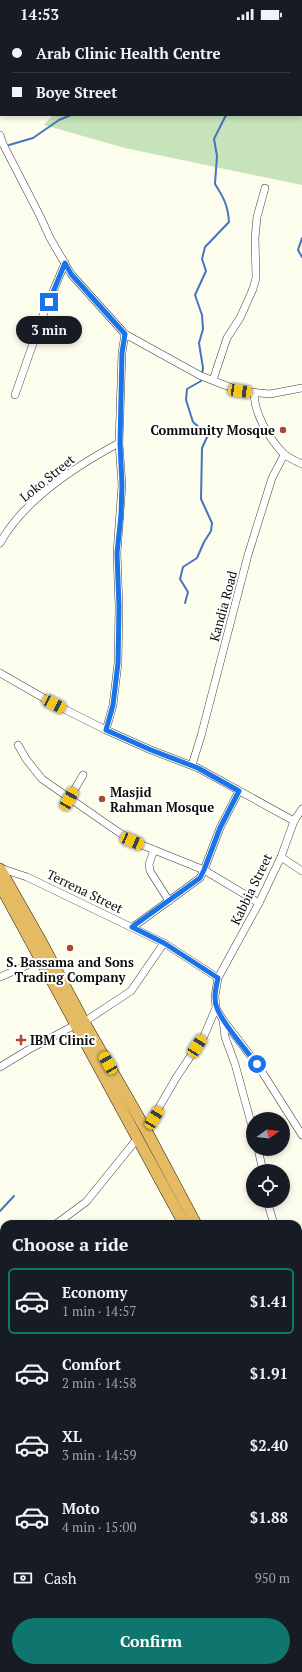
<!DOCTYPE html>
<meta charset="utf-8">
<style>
:root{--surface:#171b24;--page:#20242c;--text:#f1f3f6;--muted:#9ea1a6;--line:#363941;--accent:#0f766e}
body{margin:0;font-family:"PT Serif",serif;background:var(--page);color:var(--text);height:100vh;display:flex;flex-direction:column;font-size:15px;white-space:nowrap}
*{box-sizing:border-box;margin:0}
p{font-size:13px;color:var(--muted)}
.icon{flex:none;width:22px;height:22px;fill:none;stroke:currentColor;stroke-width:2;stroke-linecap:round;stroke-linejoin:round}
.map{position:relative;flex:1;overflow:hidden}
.drawer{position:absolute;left:0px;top:1192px;width:302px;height:452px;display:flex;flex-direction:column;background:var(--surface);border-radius:12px 12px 0 0;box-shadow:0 2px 6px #0003}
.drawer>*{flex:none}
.guide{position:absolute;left:0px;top:0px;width:302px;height:88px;box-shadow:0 2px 6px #0003;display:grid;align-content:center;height:88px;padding:0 12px;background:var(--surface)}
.needle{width:26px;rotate:76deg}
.tools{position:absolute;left:246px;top:1084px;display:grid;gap:8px}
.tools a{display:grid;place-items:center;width:44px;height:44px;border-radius:50%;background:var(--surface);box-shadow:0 2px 6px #0003;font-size:20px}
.end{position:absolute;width:18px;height:18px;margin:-9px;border:5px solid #1a73e8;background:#fff;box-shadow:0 0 0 2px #fff}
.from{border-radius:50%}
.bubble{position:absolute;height:28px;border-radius:14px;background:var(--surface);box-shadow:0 2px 6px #0003;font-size:13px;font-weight:600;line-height:28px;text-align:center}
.car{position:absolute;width:12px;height:24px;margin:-12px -6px;border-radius:5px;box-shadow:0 0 3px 1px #0007;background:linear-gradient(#f5c518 24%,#345 0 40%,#f5c518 0 76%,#345 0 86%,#f5c518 0)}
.guide b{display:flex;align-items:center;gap:14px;height:38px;font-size:15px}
.guide b+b{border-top:1px solid var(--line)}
.guide i{width:10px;height:10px;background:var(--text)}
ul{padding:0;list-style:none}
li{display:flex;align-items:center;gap:12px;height:66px;margin:0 8px 6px;padding:0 4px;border:2px solid transparent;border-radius:6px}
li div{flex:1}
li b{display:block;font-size:15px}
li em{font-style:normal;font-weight:600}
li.selected{border-color:var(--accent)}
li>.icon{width:36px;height:36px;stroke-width:1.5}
h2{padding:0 12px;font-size:18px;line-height:48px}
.pay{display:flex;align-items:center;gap:10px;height:44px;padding:0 12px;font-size:15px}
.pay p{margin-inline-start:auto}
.action{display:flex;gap:8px;margin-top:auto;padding:8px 12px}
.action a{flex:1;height:46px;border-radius:24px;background:var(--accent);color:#fff;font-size:16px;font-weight:600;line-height:46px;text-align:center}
.status{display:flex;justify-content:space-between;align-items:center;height:28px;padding:0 20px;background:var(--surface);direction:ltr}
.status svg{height:11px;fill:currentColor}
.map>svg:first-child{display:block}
.green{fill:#c7e3ba}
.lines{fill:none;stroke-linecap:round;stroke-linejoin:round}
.stream{stroke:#4674be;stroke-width:2}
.minor-casing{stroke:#3f3f3f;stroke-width:8}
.highway-casing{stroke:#1d1d1d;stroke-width:12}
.minor{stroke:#fff;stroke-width:7}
.highway{stroke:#e4ba63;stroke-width:11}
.route{stroke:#1a73e8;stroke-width:5}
.poi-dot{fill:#ac4834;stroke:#fff;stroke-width:1.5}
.labels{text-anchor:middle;stroke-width:4;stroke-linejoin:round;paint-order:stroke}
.poi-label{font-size:13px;font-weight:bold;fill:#0c0c0c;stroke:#fff;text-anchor:start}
.street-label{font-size:13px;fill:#0c0c0c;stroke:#fff}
</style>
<div class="status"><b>14:53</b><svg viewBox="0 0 49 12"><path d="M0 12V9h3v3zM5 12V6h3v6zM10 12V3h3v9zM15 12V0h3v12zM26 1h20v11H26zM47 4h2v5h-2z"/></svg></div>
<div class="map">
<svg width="302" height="1644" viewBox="0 0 302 1644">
<rect width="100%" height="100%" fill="#fdfded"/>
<path class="green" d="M125,0H302V157L125,120L44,97L53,87H301V1H124Z"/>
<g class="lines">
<g class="stream">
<path d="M226,0L227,1"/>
<path d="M301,23L302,24"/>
<path d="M9,117L33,110L59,92L71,87"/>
<path d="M302,210L298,222L302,229"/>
<path d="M202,346L203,340L199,315L203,301L202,287L195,267L206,243L202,231L205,219L229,194C228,178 224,170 215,156L217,128L214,111L226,87"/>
<path d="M185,575L188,564L180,551L183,539L197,530L204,514L211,503L212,495L201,471L202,420L208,407L193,394L186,372L187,361L201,353V351"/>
<path d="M0,1183L14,1168"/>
</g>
<defs>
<g id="minor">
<path d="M0,107L3,116L40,188L50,210L71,246L125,306L201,348L240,363L270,366L302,360"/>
<path d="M213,352L227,310L240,290L253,261L256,250L255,210L257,189L265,160"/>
<path d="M254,364C254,386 269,410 283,425C288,430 296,433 302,436"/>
<path d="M15,367L43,287L65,235"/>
<path d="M0,515C24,472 76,438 119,415"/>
<path d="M0,645L54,676L106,702L151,722L198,740L294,793"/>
<path d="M106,702L113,677L118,635L119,579L117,525L122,457L119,415L122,325L125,306"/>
<path d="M18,717L26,731L42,751L111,799L132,813L204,842L259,875"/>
<path d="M192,737L201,708L248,527L272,450L284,427"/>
<path d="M69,771L83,747"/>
<path d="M302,781L294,793L281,829L259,875L218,950L215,968L216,980L223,992L257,1036L302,1107"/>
<path d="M154,822L149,836L150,843L169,873"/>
<path d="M281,829L302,843"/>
<path d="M0,840L27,849L164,915L218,950"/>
<path d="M133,899L200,850L204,842L220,800L239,763"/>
<path d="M0,949L41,931"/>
<path d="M223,992L225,1009L235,1036L253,1102"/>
<path d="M84,994L131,963L164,915"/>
<path d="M0,1039L28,1022L75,997"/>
<path d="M146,1102L176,1050L204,1008L216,980"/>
<path d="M258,1121L263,1143"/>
<path d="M267,1173L274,1196"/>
<path d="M56,1196L86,1174L137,1111"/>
<path d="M0,1236L4,1233"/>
<path d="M298,1348L302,1347"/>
<path d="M0,1399L4,1406"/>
<path d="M0,1476L4,1470"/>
<path d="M0,1481L4,1484"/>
<path d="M120,1640V1644"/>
<path d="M76,1644L80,1640"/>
<path d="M176,1644L183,1640"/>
</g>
<g id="highway">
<path d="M22,1L23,0"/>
<path d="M32,1L34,0"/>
<path d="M0,23L1,22"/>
<path d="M0,33L1,31"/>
<path d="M0,841L42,915L84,994L146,1102L196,1196"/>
<path d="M0,857L184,1196"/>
<path d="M298,1380L302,1387"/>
<path d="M298,1402L302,1409"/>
</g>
</defs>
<use href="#minor" class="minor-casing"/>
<use href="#highway" class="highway-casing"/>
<use href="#minor" class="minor"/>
<use href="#highway" class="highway"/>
</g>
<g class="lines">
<path class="route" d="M49,274L65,235L71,246L125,306L122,325L120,415L122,457L121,487L117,525L119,579L118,635L113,677L106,702L151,722L198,740L239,763L220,800L204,842L200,850L132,899L164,915L218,950C216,959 213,971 217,980C222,995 246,1022 257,1036"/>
</g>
<g class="poi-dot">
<circle cx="283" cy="402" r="4"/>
<circle cx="102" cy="771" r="4"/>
<circle cx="70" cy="920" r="4"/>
<path d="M19 1006h4v4h4v4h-4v4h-4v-4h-4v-4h4z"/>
</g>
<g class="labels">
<g class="poi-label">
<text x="275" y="407" text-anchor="end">Community Mosque</text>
<text x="110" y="769">Masjid<tspan x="110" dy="15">Rahman Mosque</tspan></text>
<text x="70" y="939" text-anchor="middle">S. Bassama and Sons<tspan x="70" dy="15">Trading Company</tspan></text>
<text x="30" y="1017">IBM Clinic</text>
</g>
<g class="street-label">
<text transform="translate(47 450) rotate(-39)" y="5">Loko Street</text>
<text transform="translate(223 578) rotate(-75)" y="5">Kandia Road</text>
<text transform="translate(251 861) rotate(-64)" y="5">Kabbia Street</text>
<text transform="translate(85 863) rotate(26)" y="5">Terrena Street</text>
</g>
</g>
</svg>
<div class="tools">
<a><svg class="needle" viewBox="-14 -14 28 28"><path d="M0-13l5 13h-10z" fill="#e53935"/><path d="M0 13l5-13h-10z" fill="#9ea1a6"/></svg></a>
<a><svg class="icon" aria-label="locate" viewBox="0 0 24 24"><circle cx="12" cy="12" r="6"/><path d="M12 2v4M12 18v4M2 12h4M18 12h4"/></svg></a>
</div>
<i class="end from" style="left:257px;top:1036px"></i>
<i class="end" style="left:49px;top:274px"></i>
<div class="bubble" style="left:16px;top:288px;width:66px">3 min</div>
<i class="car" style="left:240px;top:363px;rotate:98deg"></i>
<i class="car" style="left:54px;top:676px;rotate:117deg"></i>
<i class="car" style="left:69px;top:771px;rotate:30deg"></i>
<i class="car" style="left:132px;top:813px;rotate:113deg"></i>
<i class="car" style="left:197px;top:1018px;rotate:33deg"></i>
<i class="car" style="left:108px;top:1035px;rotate:330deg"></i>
<i class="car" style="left:154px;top:1090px;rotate:31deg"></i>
<div class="guide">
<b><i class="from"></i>Arab Clinic Health Centre</b>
<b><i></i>Boye Street</b>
</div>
<section class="drawer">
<h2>Choose a ride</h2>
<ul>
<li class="selected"><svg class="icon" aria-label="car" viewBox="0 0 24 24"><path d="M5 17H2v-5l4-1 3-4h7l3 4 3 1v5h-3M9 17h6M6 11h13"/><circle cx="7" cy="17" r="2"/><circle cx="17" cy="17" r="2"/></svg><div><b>Economy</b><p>1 min · 14:57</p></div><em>$1.41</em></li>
<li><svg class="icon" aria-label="car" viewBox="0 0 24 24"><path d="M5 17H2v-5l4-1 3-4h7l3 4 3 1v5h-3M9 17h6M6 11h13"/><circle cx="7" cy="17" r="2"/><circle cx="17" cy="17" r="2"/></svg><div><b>Comfort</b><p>2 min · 14:58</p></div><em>$1.91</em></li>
<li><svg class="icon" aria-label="car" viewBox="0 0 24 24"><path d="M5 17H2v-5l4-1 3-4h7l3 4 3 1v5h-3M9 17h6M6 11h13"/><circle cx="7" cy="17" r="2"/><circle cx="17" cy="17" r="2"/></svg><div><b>XL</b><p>3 min · 14:59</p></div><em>$2.40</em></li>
<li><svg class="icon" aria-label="car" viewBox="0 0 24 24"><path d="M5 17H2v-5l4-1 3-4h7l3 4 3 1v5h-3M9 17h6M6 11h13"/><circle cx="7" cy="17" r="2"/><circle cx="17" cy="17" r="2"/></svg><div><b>Moto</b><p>4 min · 15:00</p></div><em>$1.88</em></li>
</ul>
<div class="pay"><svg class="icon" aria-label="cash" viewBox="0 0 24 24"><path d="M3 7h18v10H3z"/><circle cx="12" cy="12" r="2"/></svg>Cash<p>950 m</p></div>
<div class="action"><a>Confirm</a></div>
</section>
</div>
